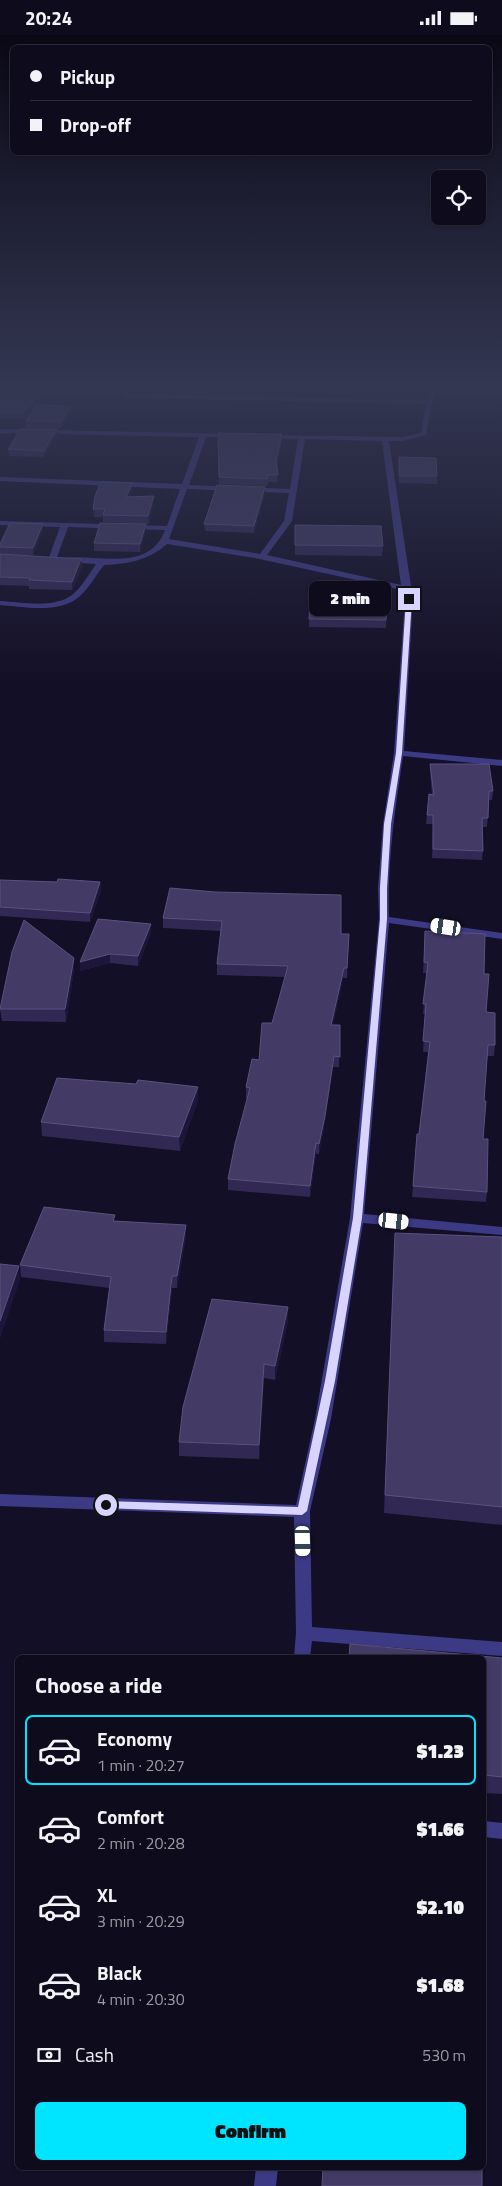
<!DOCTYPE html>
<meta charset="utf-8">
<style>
:root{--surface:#0e0b1c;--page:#1c1929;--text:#f1f3f6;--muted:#9b9ba3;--line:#2e2b3b;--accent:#00e5ff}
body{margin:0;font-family:"Titillium Web",sans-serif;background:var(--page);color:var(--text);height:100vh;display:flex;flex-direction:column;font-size:19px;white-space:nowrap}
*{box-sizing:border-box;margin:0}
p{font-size:16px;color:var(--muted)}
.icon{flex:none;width:28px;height:28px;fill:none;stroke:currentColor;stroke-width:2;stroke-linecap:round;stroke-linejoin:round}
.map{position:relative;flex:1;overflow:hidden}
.sheet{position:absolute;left:15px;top:1620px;width:471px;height:515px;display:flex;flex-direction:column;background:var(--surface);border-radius:8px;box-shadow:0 1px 4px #0004,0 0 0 1px var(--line)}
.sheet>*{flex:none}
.banner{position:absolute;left:10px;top:10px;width:482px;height:110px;border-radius:8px;box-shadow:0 1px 4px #0004,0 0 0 1px var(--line);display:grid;align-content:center;height:110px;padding:0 20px;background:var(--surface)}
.controls{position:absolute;left:431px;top:135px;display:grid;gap:10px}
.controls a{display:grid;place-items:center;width:55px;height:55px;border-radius:8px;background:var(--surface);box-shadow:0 1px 4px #0004,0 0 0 1px var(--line);font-size:25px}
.end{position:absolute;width:22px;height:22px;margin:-11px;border:6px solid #d9d4ff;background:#111;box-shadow:0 0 0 2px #111}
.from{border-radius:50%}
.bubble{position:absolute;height:35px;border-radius:8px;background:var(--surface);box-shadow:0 1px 4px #0004,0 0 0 1px var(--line);font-size:16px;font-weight:800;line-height:35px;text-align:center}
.car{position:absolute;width:15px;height:30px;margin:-15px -8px;border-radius:6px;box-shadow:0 0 4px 1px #0007;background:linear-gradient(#fff 24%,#345 0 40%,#fff 0 76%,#345 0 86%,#fff 0)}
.banner b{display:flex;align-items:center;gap:18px;height:48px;font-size:19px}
.banner b+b{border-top:1px solid var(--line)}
.banner i{width:12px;height:12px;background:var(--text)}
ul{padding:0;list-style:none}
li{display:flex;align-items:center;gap:15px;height:70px;margin:0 10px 8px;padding:0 10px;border:2px solid transparent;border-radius:8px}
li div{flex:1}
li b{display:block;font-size:19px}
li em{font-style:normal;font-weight:800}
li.active{border-color:var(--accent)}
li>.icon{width:45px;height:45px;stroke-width:1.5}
h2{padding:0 20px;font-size:22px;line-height:60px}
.pay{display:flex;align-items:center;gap:12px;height:55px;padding:0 20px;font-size:19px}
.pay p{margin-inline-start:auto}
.button{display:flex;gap:10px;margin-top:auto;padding:10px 20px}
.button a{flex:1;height:58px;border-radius:8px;background:var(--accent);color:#111;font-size:20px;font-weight:800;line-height:58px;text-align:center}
.status{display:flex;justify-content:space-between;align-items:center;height:35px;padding:0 25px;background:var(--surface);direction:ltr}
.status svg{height:14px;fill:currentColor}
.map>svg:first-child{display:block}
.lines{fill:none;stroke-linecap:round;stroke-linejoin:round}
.minor{fill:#3d3a85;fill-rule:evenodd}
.wall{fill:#312854}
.shaded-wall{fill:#1d163a}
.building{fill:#433a66;stroke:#5a527e}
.route{fill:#d9d4ff}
</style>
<div class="status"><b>20:24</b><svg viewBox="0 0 49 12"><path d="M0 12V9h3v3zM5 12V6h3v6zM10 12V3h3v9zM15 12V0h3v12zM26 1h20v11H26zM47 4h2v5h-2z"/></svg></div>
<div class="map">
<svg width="502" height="2151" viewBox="0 0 502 2151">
<rect width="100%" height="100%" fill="#130f26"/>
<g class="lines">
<g class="minor">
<path d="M430,348H436L426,400L402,406H389L413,564L404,716L502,725V731L403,721C395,775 387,827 389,882L502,898V904L389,888L364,1179L502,1192V1200L363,1188L331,1384L310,1476L312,1592L502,1607V1621L312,1606L310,1622H294L296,1598L294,1482L0,1471V1459L296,1470L315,1384L350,1183L379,884L378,853L383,789L394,718L405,564L402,555L255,523L167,509C149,525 128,529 104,530C96,540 90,552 80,561C61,579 24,572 0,570V566C22,567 53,574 72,560C82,552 89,539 96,529L65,527L61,525L62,523C95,518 149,539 165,495L68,492L56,525L52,527L48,525L60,492L0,490V486L167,491L180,454L0,446V442L182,449L199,402L0,398V394L235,399L238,401L237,402H206L189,450L290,454L298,404L265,403L262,401L263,400L402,402L421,398L426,369L126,363L123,361L126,359L427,365ZM305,404L382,406L401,550L267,520L292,486ZM187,454L289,458L284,486L260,519L169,504Z"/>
<path d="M484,1786L502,1788V1804L484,1802Z"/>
<path d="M256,2132H278L276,2151H254Z"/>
</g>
</g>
<g class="wall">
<path d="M0,348H58L38,370L72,378L62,393H26V386L31,378L25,384H0Z"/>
<path d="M218,398L282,406L277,430V447H268L267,451L219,449Z"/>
<path d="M57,401L44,422L9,421L8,414Z"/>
<path d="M399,422L437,441V449L399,448Z"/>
<path d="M133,448V455L130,462L154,468L149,489L103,487V482H94L93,474Z"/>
<path d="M265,459L254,498L205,496L204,489Z"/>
<path d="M43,489V496L33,520H19L81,524L82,532L72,555L29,554V551L0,550V509Z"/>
<path d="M146,489V496L140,517L94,516V508Z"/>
<path d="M295,490L383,511L382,521L295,520Z"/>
<path d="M310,565L387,572L386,593L309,592Z"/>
<path d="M430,729L493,756L492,765H489L487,792H482L483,816L482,825L432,823L433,789H426L429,759L432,760L430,737Z"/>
<path d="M0,845L57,847H100L101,856L90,887L0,881Z"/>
<path d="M170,853L341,899H349L347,943H343L333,990H340L339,1032H333L324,1092L319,1119H316L310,1162L228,1155V1144L247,1063H246V1052L259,1025L272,988L285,942L217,940V929L221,896L163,893V883Z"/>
<path d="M425,896L484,939L486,977L495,1010L494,1021H487L484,1066L483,1104L487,1157L486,1167L412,1162L417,1099H419L428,1017H423L425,979H423L427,938H423Z"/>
<path d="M151,898L138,931L110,928L80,936V927Z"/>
<path d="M74,923V935L66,987L2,986L0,974Z"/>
<path d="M198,1065L180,1116L42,1101L41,1087Z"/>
<path d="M115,1186L186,1201L177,1253H172L166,1309L104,1307V1295L109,1253L21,1242L20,1230Z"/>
<path d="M395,1198L502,1202V1490L384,1478Z"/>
<path d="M288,1286L275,1345L264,1343L259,1424L179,1421V1407Z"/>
<path d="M484,1622L502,1623V1759L484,1758Z"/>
</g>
<g class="shaded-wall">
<path d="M51,348H58L25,384L24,377Z"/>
<path d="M71,371L72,378L62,393V387Z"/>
<path d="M57,394V401L44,422V416Z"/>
<path d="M282,399V406L276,432V425Z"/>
<path d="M133,448V455L127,469L126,462Z"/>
<path d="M265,452V459L254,498V491Z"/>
<path d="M154,461V468L149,489L148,481Z"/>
<path d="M43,489V496L33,520V513Z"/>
<path d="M146,489V496L140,517V509Z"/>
<path d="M81,524L82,532L72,555V547Z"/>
<path d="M100,847L101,856L90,887V878Z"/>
<path d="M151,889V898L138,931V921Z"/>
<path d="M110,919V928L80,936V927Z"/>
<path d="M74,923V935L66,987L65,974Z"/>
<path d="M344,933L343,943L331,1000V990Z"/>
<path d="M334,1021L333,1032L324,1092L319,1119V1109Z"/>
<path d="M198,1052V1065L180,1116L179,1102Z"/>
<path d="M316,1108V1119L310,1162V1151Z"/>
<path d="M186,1190V1201L177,1253V1241Z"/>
<path d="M19,1231L20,1245L0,1304V1286Z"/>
<path d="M172,1241V1253L166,1309V1297Z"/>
<path d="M288,1272V1286L275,1345V1331Z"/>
<path d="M264,1329V1343L259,1424V1410Z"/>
</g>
<g class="building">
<path d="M0,348H51L24,377H0Z"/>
<path d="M36,370L71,371L62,387L26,386Z"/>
<path d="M21,394H57L44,416L8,414Z"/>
<path d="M218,398L282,399L276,425L278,440H268L267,444L219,442Z"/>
<path d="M399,422L436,423L437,441H399Z"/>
<path d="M101,447L133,448L126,462L154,461L148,481L103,480L105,474H93L95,461Z"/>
<path d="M217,450L265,452L254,491L204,489Z"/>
<path d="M10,488L43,489L33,513L0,512V509Z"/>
<path d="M100,488L146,489L140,509L94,508Z"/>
<path d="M295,490L381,491L383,511L295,510Z"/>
<path d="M0,519L81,524L72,547L29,545L30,543L0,542Z"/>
<path d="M310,565L339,566L387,572L386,585L309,584Z"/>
<path d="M430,729H489L493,756H489L488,783H482L483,816L433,814V780H427L429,759L434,760Z"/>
<path d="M58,844L100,847L90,878L0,872V845L57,847Z"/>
<path d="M170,853L215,857L341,860V899H349L347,933H344L331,990H340V1022L334,1021L325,1081L319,1109L316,1108L310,1151L228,1144L235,1109L250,1053L246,1052L252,1024L259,1025L262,988H272L288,931L217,929L222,886L163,883Z"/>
<path d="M98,884L151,889L138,921L110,919L80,927Z"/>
<path d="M24,885L74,923L65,974H0L12,917Z"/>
<path d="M425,896L485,899L484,939H489L486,977L495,978V1010H488L484,1066H486L483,1104H488L487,1157L413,1151L417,1099H419L430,1007L423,1006L426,969H423L428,928L424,927Z"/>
<path d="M57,1043L136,1049L138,1045L198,1052L179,1102L41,1087Z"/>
<path d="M44,1172L115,1180L113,1186L186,1190L177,1241H172L166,1297L104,1295L111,1242L20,1230Z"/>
<path d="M395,1198L502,1202V1472L385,1460Z"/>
<path d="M0,1229L19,1231L0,1286Z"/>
<path d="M212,1264L288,1272L275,1331L264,1329L259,1410L179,1407L183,1372Z"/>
<path d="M350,1609L502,1623V1742L484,1740V1622H349Z"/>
<path d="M323,2132H482V2151H322Z"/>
</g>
<linearGradient id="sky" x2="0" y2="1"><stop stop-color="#0a0815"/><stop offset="0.54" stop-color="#333752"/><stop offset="1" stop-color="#333752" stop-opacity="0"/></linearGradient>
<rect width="502" height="650" fill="url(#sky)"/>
<path class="route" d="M409,562L412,564L402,718L391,789L387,853V884L362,1183L335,1346L307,1476L302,1480L102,1473L100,1470L106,1466L298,1472L325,1346L353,1183L380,884V853L384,789L396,718L406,564Z"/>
</svg>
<div class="controls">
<a><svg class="icon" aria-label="locate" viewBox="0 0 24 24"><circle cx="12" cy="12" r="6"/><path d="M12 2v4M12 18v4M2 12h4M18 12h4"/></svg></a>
</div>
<i class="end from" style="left:106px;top:1470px"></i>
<i class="end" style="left:409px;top:564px"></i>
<div class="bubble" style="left:309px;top:546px;width:82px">2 min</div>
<i class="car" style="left:446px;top:892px;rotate:279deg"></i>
<i class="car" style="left:394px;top:1186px;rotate:96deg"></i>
<i class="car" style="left:303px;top:1506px;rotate:178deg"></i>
<div class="banner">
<b><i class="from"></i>Pickup</b>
<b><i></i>Drop-off</b>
</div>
<section class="sheet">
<h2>Choose a ride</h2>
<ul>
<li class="active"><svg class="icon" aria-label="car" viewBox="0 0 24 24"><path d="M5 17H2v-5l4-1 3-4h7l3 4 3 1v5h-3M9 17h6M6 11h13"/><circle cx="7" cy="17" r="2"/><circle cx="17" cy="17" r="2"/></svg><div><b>Economy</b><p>1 min · 20:27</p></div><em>$1.23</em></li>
<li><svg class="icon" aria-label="car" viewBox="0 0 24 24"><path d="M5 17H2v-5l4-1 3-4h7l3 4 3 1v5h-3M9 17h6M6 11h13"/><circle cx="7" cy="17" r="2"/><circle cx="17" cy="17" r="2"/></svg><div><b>Comfort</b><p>2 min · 20:28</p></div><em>$1.66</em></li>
<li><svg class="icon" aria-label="car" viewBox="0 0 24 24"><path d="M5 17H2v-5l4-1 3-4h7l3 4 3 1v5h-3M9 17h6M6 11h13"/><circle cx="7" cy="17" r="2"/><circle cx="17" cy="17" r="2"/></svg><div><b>XL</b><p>3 min · 20:29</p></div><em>$2.10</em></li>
<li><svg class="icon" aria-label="car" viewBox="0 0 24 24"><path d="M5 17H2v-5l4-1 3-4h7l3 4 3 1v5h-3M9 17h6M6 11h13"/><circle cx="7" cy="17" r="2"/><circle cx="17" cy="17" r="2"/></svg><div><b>Black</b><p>4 min · 20:30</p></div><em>$1.68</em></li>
</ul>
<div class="pay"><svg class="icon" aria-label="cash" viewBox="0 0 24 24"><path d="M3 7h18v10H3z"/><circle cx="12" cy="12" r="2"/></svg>Cash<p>530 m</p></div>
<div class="button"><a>Confirm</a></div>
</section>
</div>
